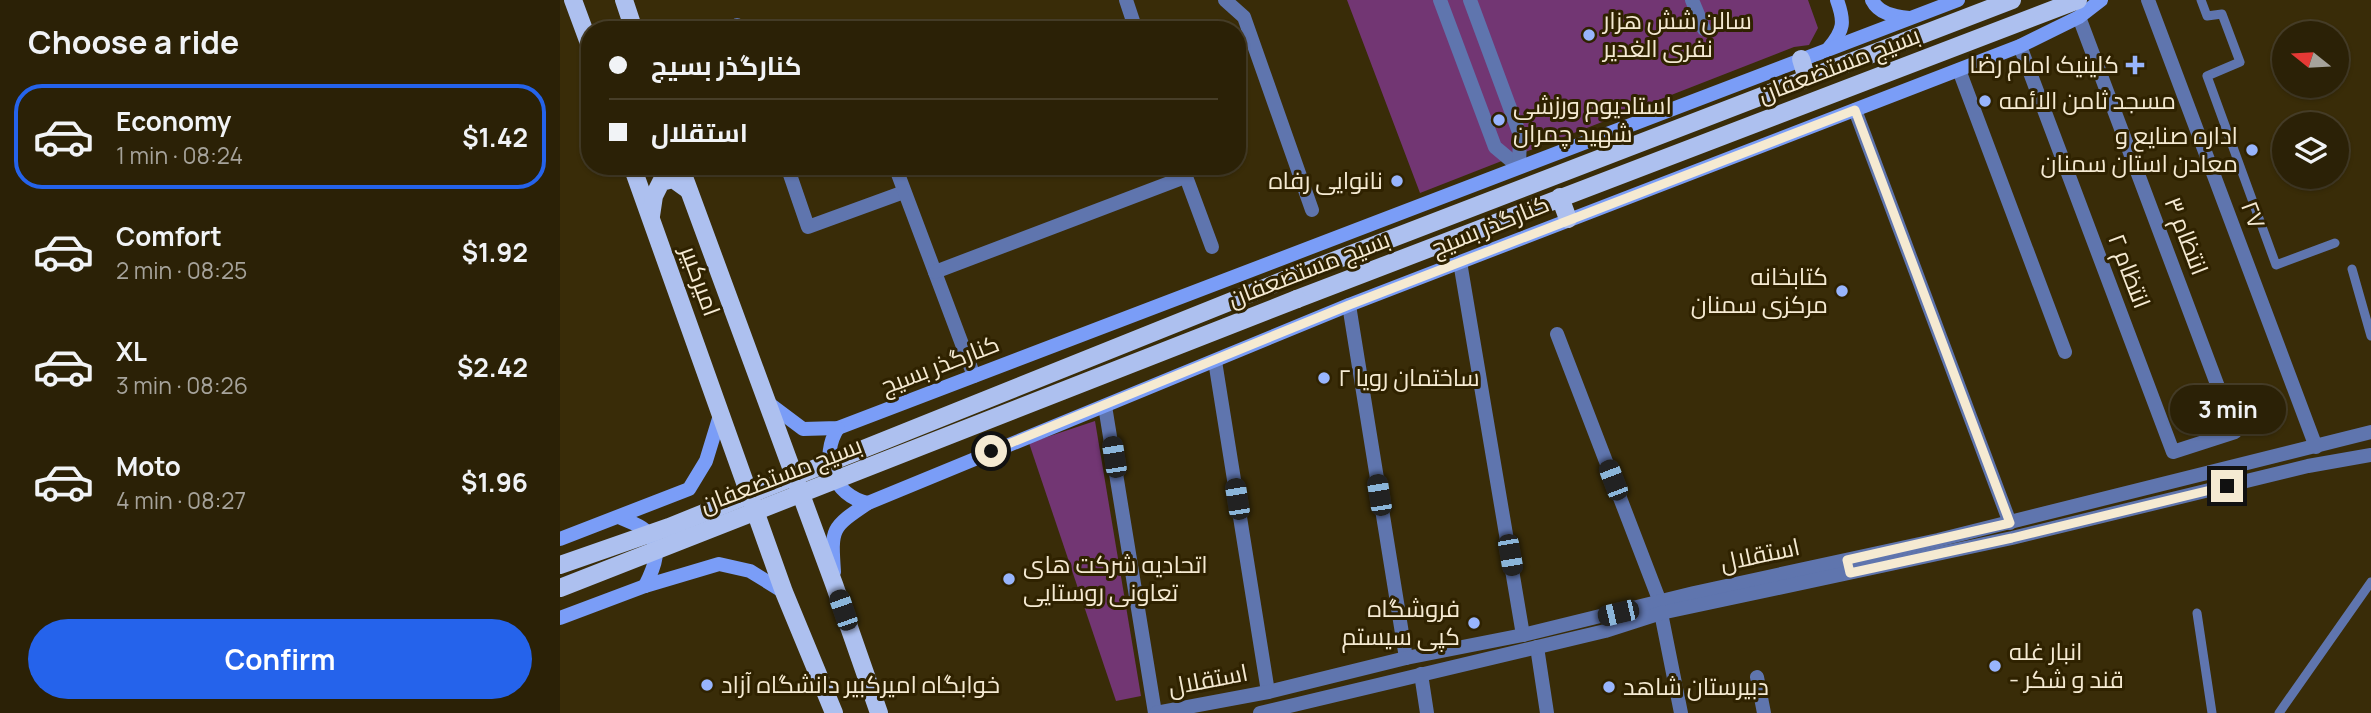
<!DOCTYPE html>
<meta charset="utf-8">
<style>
:root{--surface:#2b2106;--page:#332910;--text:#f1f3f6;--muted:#a6a39b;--line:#473e28;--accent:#2563eb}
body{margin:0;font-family:Manrope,Cairo,sans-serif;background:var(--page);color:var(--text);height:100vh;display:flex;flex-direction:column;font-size:26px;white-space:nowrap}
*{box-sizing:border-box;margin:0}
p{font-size:23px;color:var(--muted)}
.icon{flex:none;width:38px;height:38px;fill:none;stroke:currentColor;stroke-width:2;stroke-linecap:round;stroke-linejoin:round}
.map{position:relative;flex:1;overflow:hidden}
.drawer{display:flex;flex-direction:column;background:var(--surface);width:560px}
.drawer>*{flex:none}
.guide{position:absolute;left:21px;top:21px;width:665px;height:154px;border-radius:28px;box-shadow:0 2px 5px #0004,0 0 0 2px var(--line);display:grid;align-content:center;height:154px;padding:0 28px;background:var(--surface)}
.needle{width:46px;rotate:288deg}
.buttons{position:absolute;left:1712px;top:21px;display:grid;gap:14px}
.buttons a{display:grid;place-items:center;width:77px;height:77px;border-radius:50%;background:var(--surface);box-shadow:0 2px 5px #0004,0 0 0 2px var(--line);font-size:35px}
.end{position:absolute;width:32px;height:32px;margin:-16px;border:9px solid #f5ead2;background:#111;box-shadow:0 0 0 4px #111}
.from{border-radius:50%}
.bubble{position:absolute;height:49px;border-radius:24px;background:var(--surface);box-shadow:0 2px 5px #0004,0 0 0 2px var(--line);font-size:23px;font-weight:700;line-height:49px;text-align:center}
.car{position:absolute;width:21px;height:42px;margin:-21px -10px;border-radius:9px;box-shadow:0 0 5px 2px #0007;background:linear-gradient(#222 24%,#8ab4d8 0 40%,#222 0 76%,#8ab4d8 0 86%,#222 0)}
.guide b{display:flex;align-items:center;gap:24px;height:66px;font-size:26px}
.guide b+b{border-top:2px solid var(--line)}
.guide i{width:18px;height:18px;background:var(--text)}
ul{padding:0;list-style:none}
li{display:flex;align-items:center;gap:21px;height:105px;margin:0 14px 10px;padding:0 14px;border:4px solid transparent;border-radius:28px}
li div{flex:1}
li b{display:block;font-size:26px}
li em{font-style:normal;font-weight:700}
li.active{border-color:var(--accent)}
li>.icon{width:63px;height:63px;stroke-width:1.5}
h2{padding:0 28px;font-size:32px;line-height:84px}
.button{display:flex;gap:14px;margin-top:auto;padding:14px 28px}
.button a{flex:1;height:80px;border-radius:42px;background:var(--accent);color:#fff;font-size:28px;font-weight:700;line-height:80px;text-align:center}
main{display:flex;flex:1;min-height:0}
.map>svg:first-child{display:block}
.green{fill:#723673}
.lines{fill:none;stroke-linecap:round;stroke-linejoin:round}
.service{stroke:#5f75ae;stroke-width:9}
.minor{stroke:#5f75ae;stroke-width:14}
.tertiary{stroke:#5f75ae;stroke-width:14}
.secondary{stroke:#7a9df7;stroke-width:14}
.primary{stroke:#adc0ef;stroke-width:18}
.primary-bridge{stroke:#adc0ef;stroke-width:18}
.route{stroke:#f5ead2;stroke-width:9}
.poi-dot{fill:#98b5fd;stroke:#2f2200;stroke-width:2.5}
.labels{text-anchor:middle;stroke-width:6;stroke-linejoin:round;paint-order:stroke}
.poi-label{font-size:24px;fill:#f5ead2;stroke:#2f2200;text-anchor:start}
.street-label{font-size:24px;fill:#f5ead2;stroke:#2f2200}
</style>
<main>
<section class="drawer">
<h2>Choose a ride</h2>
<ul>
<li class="active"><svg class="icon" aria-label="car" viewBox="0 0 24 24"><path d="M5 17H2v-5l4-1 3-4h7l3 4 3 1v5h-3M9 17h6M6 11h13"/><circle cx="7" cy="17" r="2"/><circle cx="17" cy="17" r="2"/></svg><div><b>Economy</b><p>1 min · 08:24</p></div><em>$1.42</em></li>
<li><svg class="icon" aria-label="car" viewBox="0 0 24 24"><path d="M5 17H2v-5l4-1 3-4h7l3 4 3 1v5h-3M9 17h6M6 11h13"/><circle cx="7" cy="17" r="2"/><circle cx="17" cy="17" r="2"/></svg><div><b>Comfort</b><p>2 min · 08:25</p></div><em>$1.92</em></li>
<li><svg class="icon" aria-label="car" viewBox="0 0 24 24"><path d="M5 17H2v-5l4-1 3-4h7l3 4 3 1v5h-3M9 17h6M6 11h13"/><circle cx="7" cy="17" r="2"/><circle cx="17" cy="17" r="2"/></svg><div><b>XL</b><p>3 min · 08:26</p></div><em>$2.42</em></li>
<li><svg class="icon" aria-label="car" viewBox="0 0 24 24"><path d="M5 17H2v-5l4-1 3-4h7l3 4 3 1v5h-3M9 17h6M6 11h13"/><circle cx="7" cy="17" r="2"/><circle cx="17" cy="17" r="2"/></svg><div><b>Moto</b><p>4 min · 08:27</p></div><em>$1.96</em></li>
</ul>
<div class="button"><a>Confirm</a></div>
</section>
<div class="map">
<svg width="1811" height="713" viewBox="0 0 1811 713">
<rect width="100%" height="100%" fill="#392c08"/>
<g class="green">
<path d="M787,0H1248L1258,28L1249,45L1234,47L860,193Z"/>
<path d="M535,421L581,696L556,701L469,443Z"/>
</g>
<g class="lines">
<g class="service">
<path d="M1641,0L1647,16L1662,14L1680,62L1647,76L1716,265L1775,243"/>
<path d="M1792,269L1811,336"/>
<path d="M1637,613L1652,713"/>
<path d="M1719,713L1811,582"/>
</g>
<g class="minor">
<path d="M566,0L576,30"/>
<path d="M665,0L684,17L752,210"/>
<path d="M880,0L935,147L959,167"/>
<path d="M910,0L960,135L959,167"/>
<path d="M1132,0L1144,29"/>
<path d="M1588,0L1756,447"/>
<path d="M177,25L179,30"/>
<path d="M1460,46L1613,452L1675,432L1519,17"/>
<path d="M1399,70L1505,352"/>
<path d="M1295,110L1450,523"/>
<path d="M227,166L248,227L344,192"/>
<path d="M335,166L414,376"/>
<path d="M622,166L652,247"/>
<path d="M900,262L963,635"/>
<path d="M375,272L625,177"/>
<path d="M789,305L846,658"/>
<path d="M997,334L1100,602"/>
<path d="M655,361L708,692"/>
<path d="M545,406L595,713"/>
<path d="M1101,613L1121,713"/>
<path d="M977,647L987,713"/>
<path d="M861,674L867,713"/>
<path d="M1197,677L1204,713"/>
</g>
<g class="tertiary">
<path d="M596,713L708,692L846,658L963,635L1134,593L1378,540L1811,432"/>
<path d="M700,713L1045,631L1101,613L1452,538L1748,466L1811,455"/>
</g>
<g class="secondary">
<path d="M1312,0C1319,14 1334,16 1349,18"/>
<path d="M1269,48C1284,30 1285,22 1277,0"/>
<path d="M207,402L243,429L278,428L1398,0"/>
<path d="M278,428C259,457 273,496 308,503"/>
<path d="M59,517C67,521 78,524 85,530C104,547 94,568 85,586"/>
<path d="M0,539L129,489L146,461L161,412"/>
<path d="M274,572C271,528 271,528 308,503L789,305L1460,46L1519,17L1541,0"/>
<path d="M0,618L85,586L159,564L190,571L224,592"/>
</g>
<g class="primary">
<path d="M13,0L30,46"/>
<path d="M64,0L74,30"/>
<path d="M1241,59L1247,79"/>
<path d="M72,166L224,592L274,713"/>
<path d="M120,166L274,584L319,713"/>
<path d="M1000,197L1008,219"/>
<path d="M91,216L94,196L101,182L113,179L127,189"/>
<path d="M734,276L1452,0"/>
<path d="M737,299L1518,0"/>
</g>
<g class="primary-bridge">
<path d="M0,565L109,527L734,276"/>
<path d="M0,588L737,299"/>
</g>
</g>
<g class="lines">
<path class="route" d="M431,451L789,305L1295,110L1450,523L1287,560L1290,573L1452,538L1667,486"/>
</g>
<g class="poi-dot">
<circle cx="1029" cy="35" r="7"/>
<path d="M1571.5 54.5h7v7h7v7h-7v7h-7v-7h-7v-7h7z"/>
<circle cx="1425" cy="101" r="7"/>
<circle cx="939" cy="120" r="7"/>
<circle cx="1692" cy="150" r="7"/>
<circle cx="837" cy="181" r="7"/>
<circle cx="1282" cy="291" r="7"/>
<circle cx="764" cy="378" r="7"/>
<circle cx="449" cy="579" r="7"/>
<circle cx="914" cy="623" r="7"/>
<circle cx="1435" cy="666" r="7"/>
<circle cx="147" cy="685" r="7"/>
<circle cx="1049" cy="687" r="7"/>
</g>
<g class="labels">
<g class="poi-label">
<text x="1043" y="29">سالن شش هزار<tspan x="1043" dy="28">نفری الغدیر</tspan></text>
<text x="1559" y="73" text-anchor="end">کلینیک امام رضا</text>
<text x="1439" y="109">مسجد ثامن الائمه</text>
<text x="953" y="114">استادیوم ورزشی<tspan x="953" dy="28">شهید چمران</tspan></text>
<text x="1678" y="144" text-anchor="end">اداره صنایع و<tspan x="1678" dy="28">معادن استان سمنان</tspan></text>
<text x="823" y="189" text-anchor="end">نانوایی رفاه</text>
<text x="1268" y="285" text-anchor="end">کتابخانه<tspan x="1268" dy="28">مرکزی سمنان</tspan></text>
<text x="778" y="386">ساختمان رویا ۲</text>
<text x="463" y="573">اتحادیه شرکت های<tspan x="463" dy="28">تعاونی روستایی</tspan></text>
<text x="900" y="617" text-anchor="end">فروشگاه<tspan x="900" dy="28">کپی سیستم</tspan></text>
<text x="1449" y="660">انبار غله<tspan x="1449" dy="28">- قند و شکر</tspan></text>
<text x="161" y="693">خوابگاه امیرکبیر دانشگاه آزاد</text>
<text x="1063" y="695">دبیرستان شاهد</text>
</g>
<g class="street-label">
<text transform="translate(1279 65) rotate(-21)" y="8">بسیج مستضعفان</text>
<text transform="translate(1693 215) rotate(69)" y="8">۲۷</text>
<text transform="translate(930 226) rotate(-22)" y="8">کنارگذر بسیج</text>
<text transform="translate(1626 236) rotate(69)" y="8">انتظام ۳</text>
<text transform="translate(749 269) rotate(-21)" y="8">بسیج مستضعفان</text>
<text transform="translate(1569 271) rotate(69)" y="8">انتظام ۲</text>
<text transform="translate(140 281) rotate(70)" y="8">امیرکبیر</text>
<text transform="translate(380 365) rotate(-21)" y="8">کنارگذر بسیج</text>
<text transform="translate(221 475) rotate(-21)" y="8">بسیج مستضعفان</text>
<text transform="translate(1200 555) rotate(-12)" y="8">استقلال</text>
<text transform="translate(648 680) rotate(-11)" y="8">استقلال</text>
</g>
</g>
</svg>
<div class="buttons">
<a><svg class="needle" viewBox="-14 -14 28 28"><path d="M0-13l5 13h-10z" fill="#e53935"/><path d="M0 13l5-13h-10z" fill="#a6a39b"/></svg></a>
<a><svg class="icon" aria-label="layers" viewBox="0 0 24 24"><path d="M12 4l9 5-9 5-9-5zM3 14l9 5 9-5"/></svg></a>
</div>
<i class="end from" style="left:431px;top:451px"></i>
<i class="end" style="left:1667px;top:486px"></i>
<div class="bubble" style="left:1610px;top:385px;width:116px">3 min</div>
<i class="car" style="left:554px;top:457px;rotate:351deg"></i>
<i class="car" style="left:1053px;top:480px;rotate:339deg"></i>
<i class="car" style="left:819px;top:495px;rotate:351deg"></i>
<i class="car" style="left:677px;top:499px;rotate:351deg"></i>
<i class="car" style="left:950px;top:555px;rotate:170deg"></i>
<i class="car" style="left:283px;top:610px;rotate:341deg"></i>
<i class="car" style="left:1058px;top:613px;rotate:257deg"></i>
<div class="guide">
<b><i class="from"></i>کنارگذر بسیج</b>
<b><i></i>استقلال</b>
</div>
</div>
</main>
